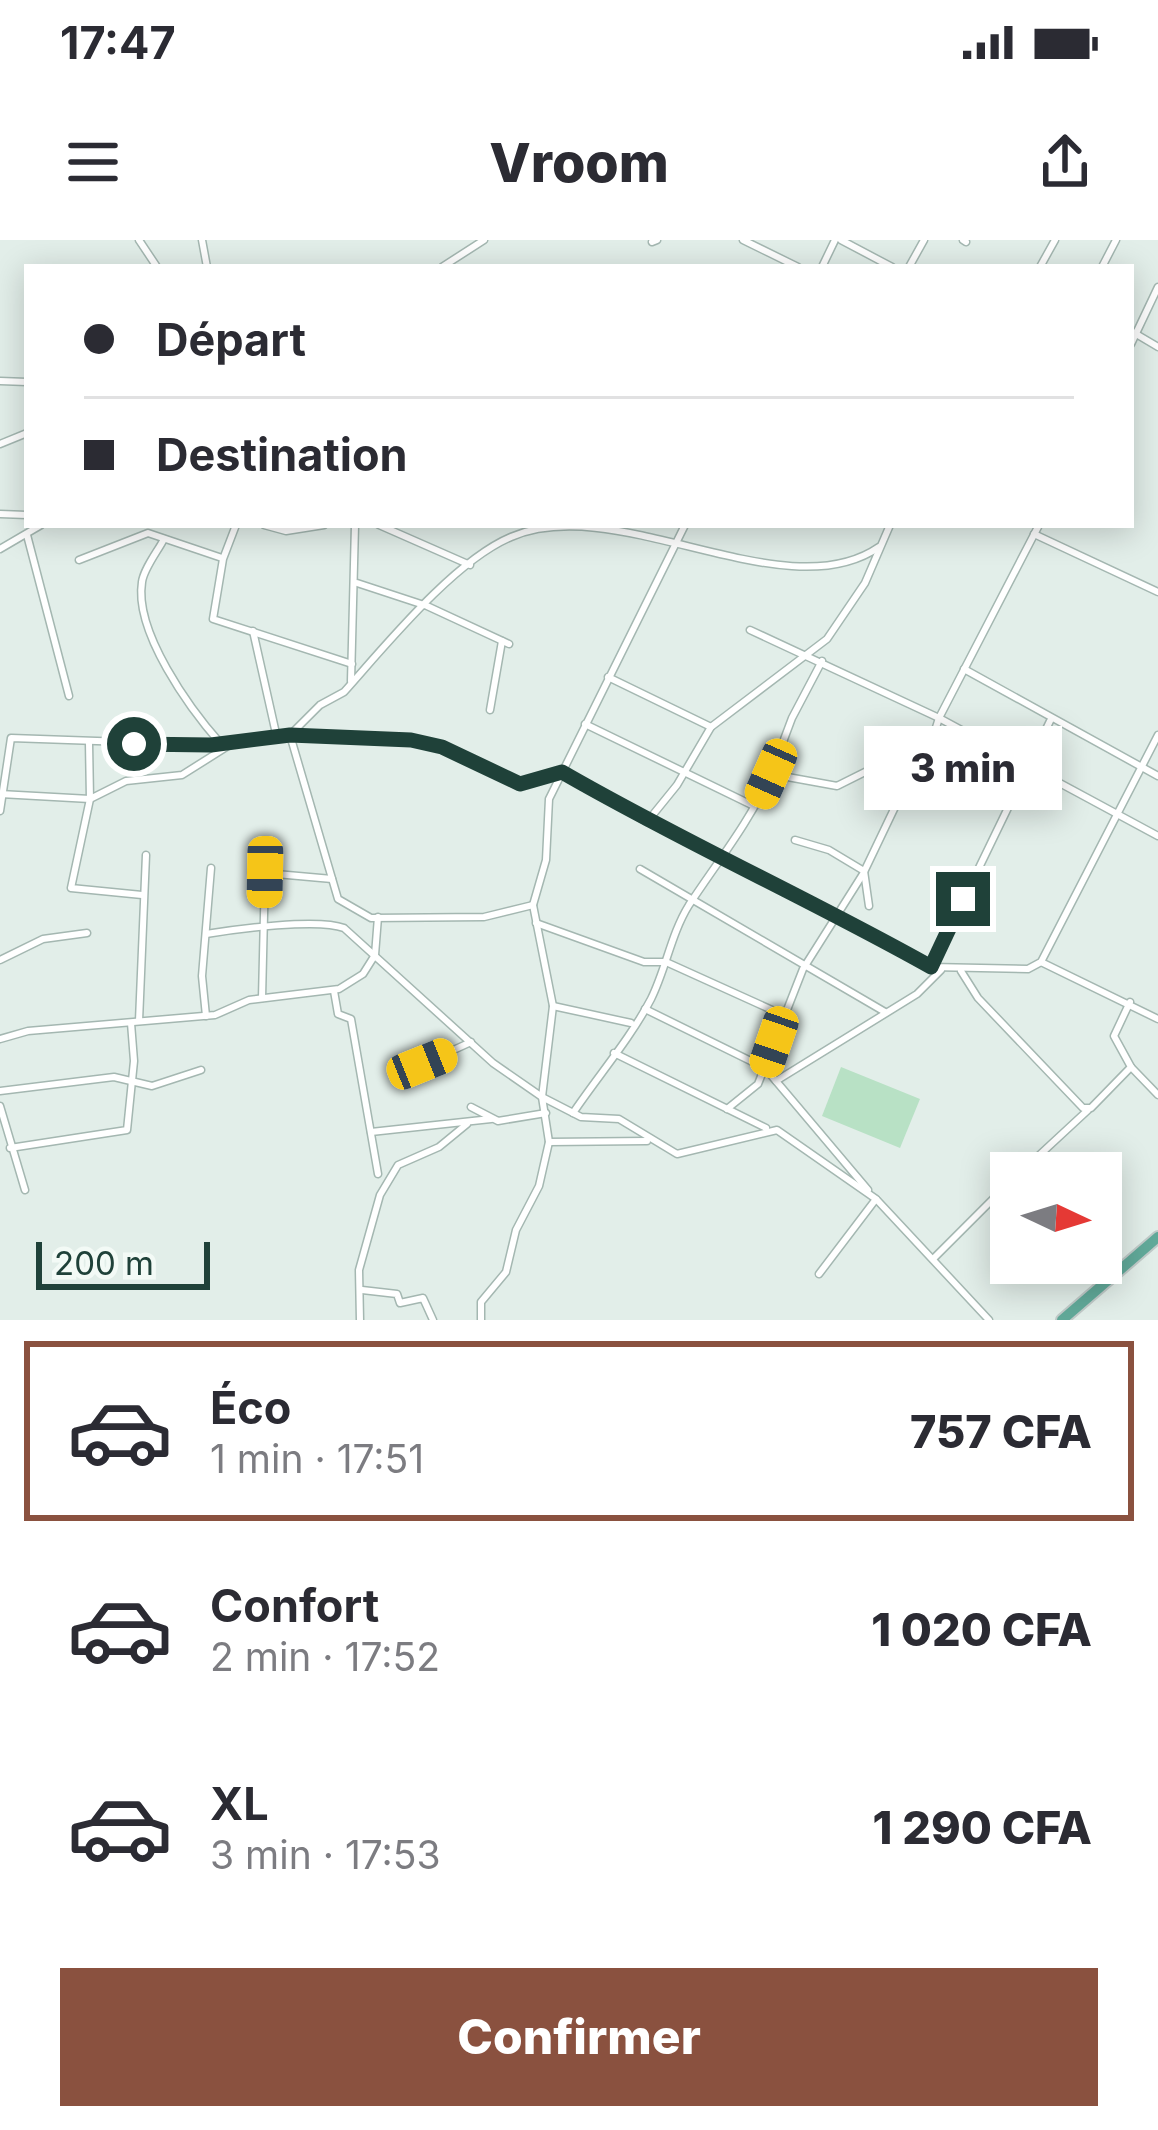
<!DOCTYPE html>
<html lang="fr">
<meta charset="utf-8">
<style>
:root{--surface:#fff;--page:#f2f2f3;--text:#2b2b33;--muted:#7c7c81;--line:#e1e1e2;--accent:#8a513f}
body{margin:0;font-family:Inter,sans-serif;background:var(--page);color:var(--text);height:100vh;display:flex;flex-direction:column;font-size:45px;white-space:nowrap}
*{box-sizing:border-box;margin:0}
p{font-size:39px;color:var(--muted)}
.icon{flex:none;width:66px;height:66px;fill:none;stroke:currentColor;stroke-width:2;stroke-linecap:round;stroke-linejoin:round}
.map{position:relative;height:1080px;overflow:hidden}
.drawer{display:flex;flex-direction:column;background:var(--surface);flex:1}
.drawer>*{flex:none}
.guide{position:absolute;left:24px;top:24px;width:1110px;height:264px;border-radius:0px;box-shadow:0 6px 30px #0003;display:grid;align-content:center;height:264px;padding:0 60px;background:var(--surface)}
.needle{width:78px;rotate:94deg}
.buttons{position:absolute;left:990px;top:912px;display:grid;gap:24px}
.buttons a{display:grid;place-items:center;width:132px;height:132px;border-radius:0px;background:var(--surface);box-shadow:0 6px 30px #0003;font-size:60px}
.scale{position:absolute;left:36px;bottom:30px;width:174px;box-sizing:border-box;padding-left:12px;border:6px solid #1f4139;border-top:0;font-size:33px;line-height:42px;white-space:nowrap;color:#1f4139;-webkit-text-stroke:9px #f3faf6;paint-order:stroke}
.end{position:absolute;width:54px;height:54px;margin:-27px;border:15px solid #1f4139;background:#fff;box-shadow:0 0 0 6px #fff}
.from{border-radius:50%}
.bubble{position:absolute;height:84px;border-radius:0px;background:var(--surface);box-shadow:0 6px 30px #0003;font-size:39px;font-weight:800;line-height:84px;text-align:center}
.car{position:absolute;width:36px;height:72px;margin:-36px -18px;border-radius:15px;box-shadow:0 0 9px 3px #0007;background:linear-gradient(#f5c518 24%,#345 0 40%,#f5c518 0 76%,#345 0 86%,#f5c518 0)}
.guide b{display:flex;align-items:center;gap:42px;height:114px;font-size:45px}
.guide b+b{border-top:3px solid var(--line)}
.guide i{width:30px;height:30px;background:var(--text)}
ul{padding:21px 0 0;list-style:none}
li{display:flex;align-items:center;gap:36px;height:180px;margin:0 24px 18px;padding:0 36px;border:6px solid transparent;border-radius:0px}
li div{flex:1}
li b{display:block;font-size:45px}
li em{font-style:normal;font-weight:800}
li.active{border-color:var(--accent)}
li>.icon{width:108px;height:108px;stroke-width:1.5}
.primary-button{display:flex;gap:24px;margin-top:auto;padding:24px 60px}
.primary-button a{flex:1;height:138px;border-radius:0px;background:var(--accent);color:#fff;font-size:48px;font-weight:800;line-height:138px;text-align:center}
.status{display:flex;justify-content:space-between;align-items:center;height:84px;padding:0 60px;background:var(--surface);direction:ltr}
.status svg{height:33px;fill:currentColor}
header{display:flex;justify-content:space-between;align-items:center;height:156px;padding:0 60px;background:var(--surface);font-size:54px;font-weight:800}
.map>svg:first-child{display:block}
.green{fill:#b8e1c5}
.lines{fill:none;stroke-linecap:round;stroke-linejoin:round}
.minor-casing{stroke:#a4b7b1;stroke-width:9}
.primary-casing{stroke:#c0cac8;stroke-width:14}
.minor{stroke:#fff;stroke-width:6}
.primary{stroke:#61a999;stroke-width:10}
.route{stroke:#1f4139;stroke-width:15}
</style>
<div class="status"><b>17:47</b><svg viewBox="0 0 49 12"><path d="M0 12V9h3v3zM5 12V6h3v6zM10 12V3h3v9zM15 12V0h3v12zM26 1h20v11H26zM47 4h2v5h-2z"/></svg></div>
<header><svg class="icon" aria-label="menu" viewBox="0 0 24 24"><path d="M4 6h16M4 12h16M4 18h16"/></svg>Vroom<svg class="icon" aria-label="share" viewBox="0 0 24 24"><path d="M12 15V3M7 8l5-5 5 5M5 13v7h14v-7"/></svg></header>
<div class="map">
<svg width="1158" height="1080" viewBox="0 0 1158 1080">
<rect width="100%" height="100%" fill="#e2eee9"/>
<path class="green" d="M841,827L920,859L900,908L822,876Z"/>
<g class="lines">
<defs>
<g id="minor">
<path d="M139,0L157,27"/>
<path d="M202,0L207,27"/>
<path d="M743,0L798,27"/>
<path d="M841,0L892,27"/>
<path d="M963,0L966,2"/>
<path d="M652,2L657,0"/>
<path d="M442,27L484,0"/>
<path d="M822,27L835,0"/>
<path d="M909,27L924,0"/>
<path d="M1040,27L1055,0"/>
<path d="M1102,27L1116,0"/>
<path d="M1131,91L1158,107"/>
<path d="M1131,104L1158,47"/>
<path d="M0,141L27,142"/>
<path d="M0,204L27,193"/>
<path d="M0,274L27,275"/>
<path d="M236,285L223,319L213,379L352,424"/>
<path d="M264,285L286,291L324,285"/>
<path d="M379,285L470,325"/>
<path d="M1034,294L1158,352"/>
<path d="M27,295L69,456"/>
<path d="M164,299C158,311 144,328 142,342C134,392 190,469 221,504"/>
<path d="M0,309L41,285"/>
<path d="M79,320L148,293L222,318"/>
<path d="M357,343L427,366L509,404"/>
<path d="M750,390L939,478L1158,596"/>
<path d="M253,391L277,498"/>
<path d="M964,429L1158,536"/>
<path d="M608,437L711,487"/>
<path d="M351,441L355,285"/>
<path d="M490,470L502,401"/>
<path d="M585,484L754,566"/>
<path d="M290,495L320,465L344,452C386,405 454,321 511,297C617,251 785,372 879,307"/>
<path d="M290,495L338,659L371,678L484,677L533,665"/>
<path d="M89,503L90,559L71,648L142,655"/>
<path d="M562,532L647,582L744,627L931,727L1028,729L1041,722L1158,495"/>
<path d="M771,534L792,478L822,421"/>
<path d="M0,554L90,559L126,541L182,535L228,506"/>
<path d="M0,571L11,498L211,505L290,495L367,496L431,504L521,544L557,536"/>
<path d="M647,582L677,545L711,487L827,399L865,343L890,285"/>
<path d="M795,600L829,610L864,631L869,666"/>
<path d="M640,629L885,772"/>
<path d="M536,683L644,722H666L783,775"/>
<path d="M206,694C237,689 318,678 344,688L493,823L542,857L581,877L619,879L677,914L777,890L876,959L819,1034"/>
<path d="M0,720L43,699L87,693"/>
<path d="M1041,722L1158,779"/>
<path d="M931,727L1050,481"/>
<path d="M961,731L978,758L1083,868H1091L1131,827L1114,796L1130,762"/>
<path d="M334,751L338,774L351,779L378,934"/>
<path d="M262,758L265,633L332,639"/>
<path d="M553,766L631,783"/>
<path d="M645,769L765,828L868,950"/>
<path d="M206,776L202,736L211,628"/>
<path d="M139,781L146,615"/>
<path d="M0,799L28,791L215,775L249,760L339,749L363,734L375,715L378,677"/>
<path d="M614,813L766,888"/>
<path d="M1131,827L1158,855"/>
<path d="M401,834L471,802"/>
<path d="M776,841L917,754L941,730"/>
<path d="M0,851L114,837L152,846L201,830"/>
<path d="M0,866L25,950"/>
<path d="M471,867L498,881L546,873"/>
<path d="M727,869L758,844L803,729L863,634L916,523L928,513L939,478L1039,285"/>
<path d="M573,873C598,836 630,799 651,759C666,729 671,694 689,665C718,621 749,583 771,534L837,546L891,519L916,523"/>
<path d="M371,892L491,879"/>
<path d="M549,902L647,901"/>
<path d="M10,908L127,890L134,821L131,783"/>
<path d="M1020,933L1088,870"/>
<path d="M877,960L989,1080"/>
<path d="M933,1019L1011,941"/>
<path d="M362,1050L397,1054L400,1063L423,1058L433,1080"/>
<path d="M360,1080L359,1030L380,955L398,925L439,907L467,884"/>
<path d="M481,1080V1062L506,1032L516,990L539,946L549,902L542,857L553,766L533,665L546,620L549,559L685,285"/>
</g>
<path id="primary" d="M1062,1080L1158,997"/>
</defs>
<use href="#minor" class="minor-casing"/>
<use href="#primary" class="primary-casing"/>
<use href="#minor" class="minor"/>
<use href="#primary" class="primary"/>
</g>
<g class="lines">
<path class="route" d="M134,504L211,505L290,495L411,500L442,507L520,544L562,532C683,602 810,659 931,727L963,659"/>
</g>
</svg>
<div class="buttons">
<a><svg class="needle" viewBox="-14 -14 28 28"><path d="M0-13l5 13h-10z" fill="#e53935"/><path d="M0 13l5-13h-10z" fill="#7c7c81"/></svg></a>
</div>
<div class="scale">200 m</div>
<i class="end from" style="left:134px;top:504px"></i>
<i class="end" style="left:963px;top:659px"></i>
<div class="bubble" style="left:864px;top:486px;width:198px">3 min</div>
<i class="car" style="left:771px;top:534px;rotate:204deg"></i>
<i class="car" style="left:265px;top:632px;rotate:181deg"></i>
<i class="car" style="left:774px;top:802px;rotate:199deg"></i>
<i class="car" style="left:422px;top:824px;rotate:68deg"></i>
<div class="guide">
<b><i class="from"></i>Départ</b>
<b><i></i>Destination</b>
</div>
</div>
<section class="drawer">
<ul>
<li class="active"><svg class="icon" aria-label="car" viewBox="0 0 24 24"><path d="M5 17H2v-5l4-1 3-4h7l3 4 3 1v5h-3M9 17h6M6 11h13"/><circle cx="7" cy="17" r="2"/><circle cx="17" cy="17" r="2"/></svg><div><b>Éco</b><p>1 min · 17:51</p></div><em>757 CFA</em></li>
<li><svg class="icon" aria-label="car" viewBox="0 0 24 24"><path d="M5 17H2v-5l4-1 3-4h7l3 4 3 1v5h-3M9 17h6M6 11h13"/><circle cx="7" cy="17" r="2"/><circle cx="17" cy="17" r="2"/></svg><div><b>Confort</b><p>2 min · 17:52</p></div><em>1 020 CFA</em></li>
<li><svg class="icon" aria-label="car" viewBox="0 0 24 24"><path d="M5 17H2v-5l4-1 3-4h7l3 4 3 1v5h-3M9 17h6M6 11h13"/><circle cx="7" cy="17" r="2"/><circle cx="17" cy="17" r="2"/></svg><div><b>XL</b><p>3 min · 17:53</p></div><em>1 290 CFA</em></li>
</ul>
<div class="primary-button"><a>Confirmer</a></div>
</section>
